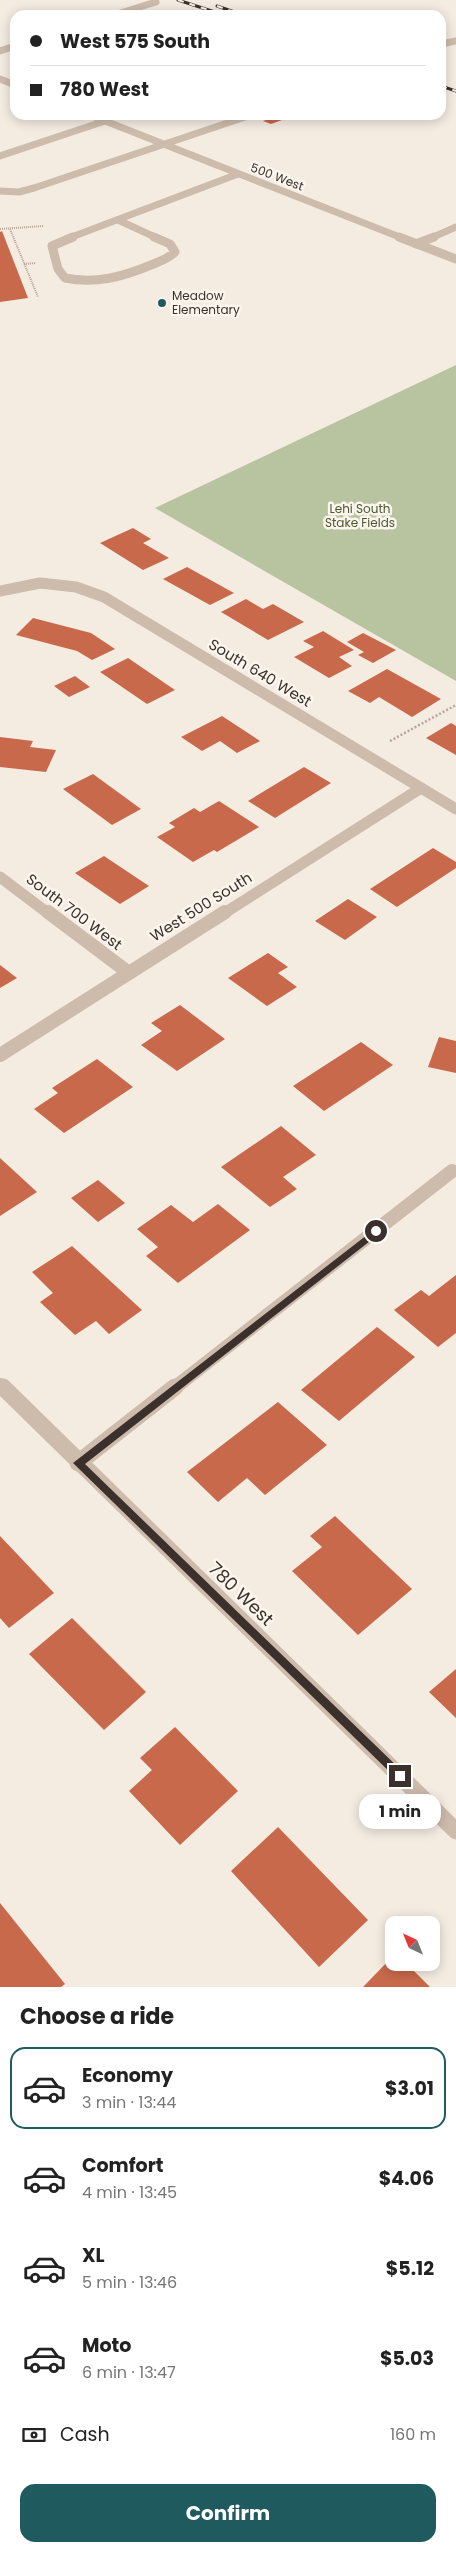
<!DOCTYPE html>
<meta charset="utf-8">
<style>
:root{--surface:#fff;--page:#f2f2f2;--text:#222;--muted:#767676;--line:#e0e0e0;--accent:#1f5a5e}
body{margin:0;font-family:Poppins,sans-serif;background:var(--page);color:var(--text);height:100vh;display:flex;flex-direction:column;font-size:19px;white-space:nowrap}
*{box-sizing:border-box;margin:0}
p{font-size:16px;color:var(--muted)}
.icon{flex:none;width:28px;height:28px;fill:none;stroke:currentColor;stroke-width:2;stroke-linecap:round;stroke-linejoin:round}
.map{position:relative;height:1987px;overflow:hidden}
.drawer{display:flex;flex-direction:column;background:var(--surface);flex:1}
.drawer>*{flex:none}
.guide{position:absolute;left:10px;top:10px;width:436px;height:110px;border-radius:15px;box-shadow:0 2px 12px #0003;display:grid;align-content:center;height:110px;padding:0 20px;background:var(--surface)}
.needle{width:32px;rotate:317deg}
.controls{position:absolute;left:385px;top:1916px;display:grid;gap:10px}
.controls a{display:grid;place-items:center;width:55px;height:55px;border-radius:10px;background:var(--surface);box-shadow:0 2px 12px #0003;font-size:25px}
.end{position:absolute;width:22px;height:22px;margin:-11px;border:6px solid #3b302b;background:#fff;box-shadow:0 0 0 2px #fff}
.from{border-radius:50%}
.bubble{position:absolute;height:35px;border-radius:15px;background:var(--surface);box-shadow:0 2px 12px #0003;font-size:16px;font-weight:700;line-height:35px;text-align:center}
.guide b{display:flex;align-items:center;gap:18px;height:48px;font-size:19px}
.guide b+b{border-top:1px solid var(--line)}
.guide i{width:12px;height:12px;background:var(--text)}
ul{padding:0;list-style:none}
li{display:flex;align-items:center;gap:15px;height:82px;margin:0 10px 8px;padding:0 10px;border:2px solid transparent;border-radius:15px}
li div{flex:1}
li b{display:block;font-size:19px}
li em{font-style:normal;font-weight:700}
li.on{border-color:var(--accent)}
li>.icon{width:45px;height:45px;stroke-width:1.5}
h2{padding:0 20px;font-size:22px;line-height:60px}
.pay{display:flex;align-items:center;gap:12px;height:55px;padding:0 20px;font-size:19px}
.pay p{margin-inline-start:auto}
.cta{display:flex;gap:10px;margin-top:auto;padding:10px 20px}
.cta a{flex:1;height:58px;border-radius:15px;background:var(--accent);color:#fff;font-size:20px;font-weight:700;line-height:58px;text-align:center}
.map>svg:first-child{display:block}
.green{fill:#b8c4a0}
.building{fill:#c8694b}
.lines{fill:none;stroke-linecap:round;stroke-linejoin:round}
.path-far1{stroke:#b9a596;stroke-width:2;stroke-dasharray:1 1;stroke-linecap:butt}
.path{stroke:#b9a596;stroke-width:2.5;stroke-dasharray:2 2;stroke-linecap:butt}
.minor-far4{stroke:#cdbbac;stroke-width:7}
.minor-far3{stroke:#cdbbac;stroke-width:9}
.minor-far2{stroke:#cdbbac;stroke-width:11}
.minor-far1{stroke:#cdbbac;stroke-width:14}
.minor{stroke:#cdbbac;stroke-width:17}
.rail-casing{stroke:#3b302b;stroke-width:3}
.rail{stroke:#fbf5ee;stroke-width:2;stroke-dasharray:6;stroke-linecap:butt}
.route{fill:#3b302b}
.poi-dot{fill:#1f5a5e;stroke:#fbf5ee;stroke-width:2}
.labels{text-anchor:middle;stroke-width:5;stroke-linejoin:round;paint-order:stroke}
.far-street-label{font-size:12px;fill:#3b302b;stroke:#fbf5ee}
.far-poi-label{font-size:12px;fill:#3b302b;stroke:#fbf5ee;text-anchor:start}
.far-park-label{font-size:12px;fill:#4a5a2e;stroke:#fbf5ee}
.street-label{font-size:15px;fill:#3b302b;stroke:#fbf5ee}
.near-street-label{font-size:18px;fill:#3b302b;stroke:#fbf5ee}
</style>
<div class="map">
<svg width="456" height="1987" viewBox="0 0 456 1987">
<rect width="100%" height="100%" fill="#f4ebe1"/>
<path class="green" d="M456,365V681L155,508Z"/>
<g class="building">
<path d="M274,117L282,120L271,124L263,121Z"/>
<path d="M2,231L28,298L0,302V232Z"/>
<path d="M133,528L151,539L143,543L169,558L143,570L100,543Z"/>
<path d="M187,567L234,593L210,605L163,579Z"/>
<path d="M246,599L263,609L273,604L304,622L268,640L221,612Z"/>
<path d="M33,618L91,633L115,649L92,660L77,651L16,635Z"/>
<path d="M323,631L354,650L339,657L352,666L329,678L294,657L314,647L303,641Z"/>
<path d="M363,633L396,650L373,663L358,655L364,652L347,642Z"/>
<path d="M128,658L175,690L147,704L100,672Z"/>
<path d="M387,669L441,699L412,717L379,697L370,703L348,691Z"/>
<path d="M75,676L90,687L69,697L54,686Z"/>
<path d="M222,716L260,741L237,753L220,741L202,751L181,737Z"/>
<path d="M451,723L456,726V755L426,738Z"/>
<path d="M0,737L33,741L30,747L56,750L46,772L0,767Z"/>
<path d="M304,767L331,783L275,818L248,801Z"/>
<path d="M93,774L141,809L112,825L63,789Z"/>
<path d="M219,801L259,827L217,852L214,850L193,862L157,837L175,827L169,823L194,808L200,812Z"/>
<path d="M433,848L456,862V868L397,907L370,889Z"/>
<path d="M104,856L149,886L120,904L75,873Z"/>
<path d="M348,899L377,917L345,940L315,921Z"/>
<path d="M268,953L288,967L278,973L297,987L267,1006L228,978Z"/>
<path d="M0,965L17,978L0,988Z"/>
<path d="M180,1005L225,1039L177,1071L141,1045L162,1031L151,1023Z"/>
<path d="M439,1037L456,1041V1073L428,1067Z"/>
<path d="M361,1042L393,1065L324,1111L293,1086Z"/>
<path d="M97,1059L133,1087L64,1133L34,1109L58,1093L52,1088Z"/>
<path d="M281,1126L316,1155L283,1177L297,1189L270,1207L221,1167Z"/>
<path d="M0,1158L37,1192L0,1216Z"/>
<path d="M98,1180L125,1203L98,1222L71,1198Z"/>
<path d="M218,1204L250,1230L178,1283L146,1256L158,1247L137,1229L171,1205L193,1222Z"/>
<path d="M72,1246L142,1310L109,1334L96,1321L75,1335L40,1302L53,1293L32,1272Z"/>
<path d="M456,1275V1333L438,1347L394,1310L421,1290L429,1296Z"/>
<path d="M377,1327L415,1357L339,1421L301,1390Z"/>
<path d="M278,1402L327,1445L265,1495L247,1478L218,1502L187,1472Z"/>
<path d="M335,1516L412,1589L358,1635L292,1571L322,1547L310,1536Z"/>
<path d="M0,1536L54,1593L9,1628L0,1618Z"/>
<path d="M72,1618L146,1692L104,1730L29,1654Z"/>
<path d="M456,1669V1718L429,1692Z"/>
<path d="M175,1727L238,1791L180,1845L129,1791L152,1770L140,1758Z"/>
<path d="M278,1827L368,1920L319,1967L231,1871Z"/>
<path d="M0,1903L65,1984L61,1987H0Z"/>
<path d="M394,1955V1962H405L430,1987H363Z"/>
</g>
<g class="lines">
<g class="path-far1">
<path d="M0,229L44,226"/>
<path d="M10,229L38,297"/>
<path d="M24,264L36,263"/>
</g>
<path class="path" d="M390,741L456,705"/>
<g class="minor-far4">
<path d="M114,15L156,2"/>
<path d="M441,44L456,41"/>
<path d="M0,51L15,46"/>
<path d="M0,79L15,85"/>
<path d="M90,115L402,238"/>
<path d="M0,156L105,121"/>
<path d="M0,191L19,192L34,188L251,115"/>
<path d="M118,220L157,238"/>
<path d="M69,238L238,174"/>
<path d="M431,238L456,227"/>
</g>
<g class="minor-far3">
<path d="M73,237L52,246L58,269L65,278C96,284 122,277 151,265C160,261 168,259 175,252L170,244L154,237"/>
<path d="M399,237L456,259"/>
<path d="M416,244L434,237"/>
</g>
<g class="minor-far2">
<path d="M0,591L40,583L76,587L104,597L456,809"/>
<path d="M0,877L49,914"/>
<path d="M223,914L421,788"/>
</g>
<g class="minor-far1">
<path d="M48,912L129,973"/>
<path d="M0,1055L225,912"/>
<path d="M0,1385L4,1389"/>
<path d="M173,1389L452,1171"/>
</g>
<g class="minor">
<path d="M3,1387L456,1831"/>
<path d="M78,1463L175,1387"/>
</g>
<defs>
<g id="rail">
<path d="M178,0L224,15"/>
<path d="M217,6L243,15"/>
<path d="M441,86L456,91"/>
</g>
</defs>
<use href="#rail" class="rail-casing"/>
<use href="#rail" class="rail"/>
</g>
<path class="route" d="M376,1228L379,1229V1234L85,1464L404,1773L406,1776L400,1782L73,1463Z"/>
<circle class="poi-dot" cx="162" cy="303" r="5"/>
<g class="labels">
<g class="far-street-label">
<text transform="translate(277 177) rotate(21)" y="4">500 West</text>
</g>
<g class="far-poi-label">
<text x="172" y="300">Meadow<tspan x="172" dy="14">Elementary</tspan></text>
</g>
<g class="far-park-label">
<text x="360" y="513">Lehi South<tspan x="360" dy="14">Stake Fields</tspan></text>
</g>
<g class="street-label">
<text transform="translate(260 673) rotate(31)" y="5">South 640 West</text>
<text transform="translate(201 907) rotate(-32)" y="5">West 500 South</text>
<text transform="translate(74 912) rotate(37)" y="5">South 700 West</text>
</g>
<g class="near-street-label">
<text transform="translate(241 1594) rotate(44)" y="6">780 West</text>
</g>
</g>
</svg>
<div class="controls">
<a><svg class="needle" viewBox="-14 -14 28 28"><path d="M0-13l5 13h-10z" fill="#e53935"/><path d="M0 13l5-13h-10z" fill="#767676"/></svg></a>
</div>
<i class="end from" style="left:376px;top:1231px"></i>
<i class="end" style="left:400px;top:1776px"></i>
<div class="bubble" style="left:359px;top:1794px;width:82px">1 min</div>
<div class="guide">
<b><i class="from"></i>West 575 South</b>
<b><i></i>780 West</b>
</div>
</div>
<section class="drawer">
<h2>Choose a ride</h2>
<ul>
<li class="on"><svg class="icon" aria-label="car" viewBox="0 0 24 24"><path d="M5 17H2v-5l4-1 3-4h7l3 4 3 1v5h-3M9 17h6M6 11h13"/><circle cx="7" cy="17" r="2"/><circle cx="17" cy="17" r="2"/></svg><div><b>Economy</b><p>3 min · 13:44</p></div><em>$3.01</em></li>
<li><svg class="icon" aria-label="car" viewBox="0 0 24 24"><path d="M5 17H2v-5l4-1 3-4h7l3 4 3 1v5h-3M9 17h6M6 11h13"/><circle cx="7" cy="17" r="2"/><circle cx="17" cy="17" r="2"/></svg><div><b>Comfort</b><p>4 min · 13:45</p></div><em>$4.06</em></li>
<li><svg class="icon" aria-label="car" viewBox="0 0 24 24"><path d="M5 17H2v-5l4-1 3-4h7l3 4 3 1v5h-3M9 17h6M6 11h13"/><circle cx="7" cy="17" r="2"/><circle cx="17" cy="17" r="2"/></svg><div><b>XL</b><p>5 min · 13:46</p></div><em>$5.12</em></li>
<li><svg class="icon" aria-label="car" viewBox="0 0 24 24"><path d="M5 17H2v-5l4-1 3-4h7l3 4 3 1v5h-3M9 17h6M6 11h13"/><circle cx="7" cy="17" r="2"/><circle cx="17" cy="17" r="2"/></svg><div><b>Moto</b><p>6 min · 13:47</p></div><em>$5.03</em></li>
</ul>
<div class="pay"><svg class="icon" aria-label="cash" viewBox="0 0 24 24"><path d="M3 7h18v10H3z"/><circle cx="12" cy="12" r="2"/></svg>Cash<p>160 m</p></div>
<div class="cta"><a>Confirm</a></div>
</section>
